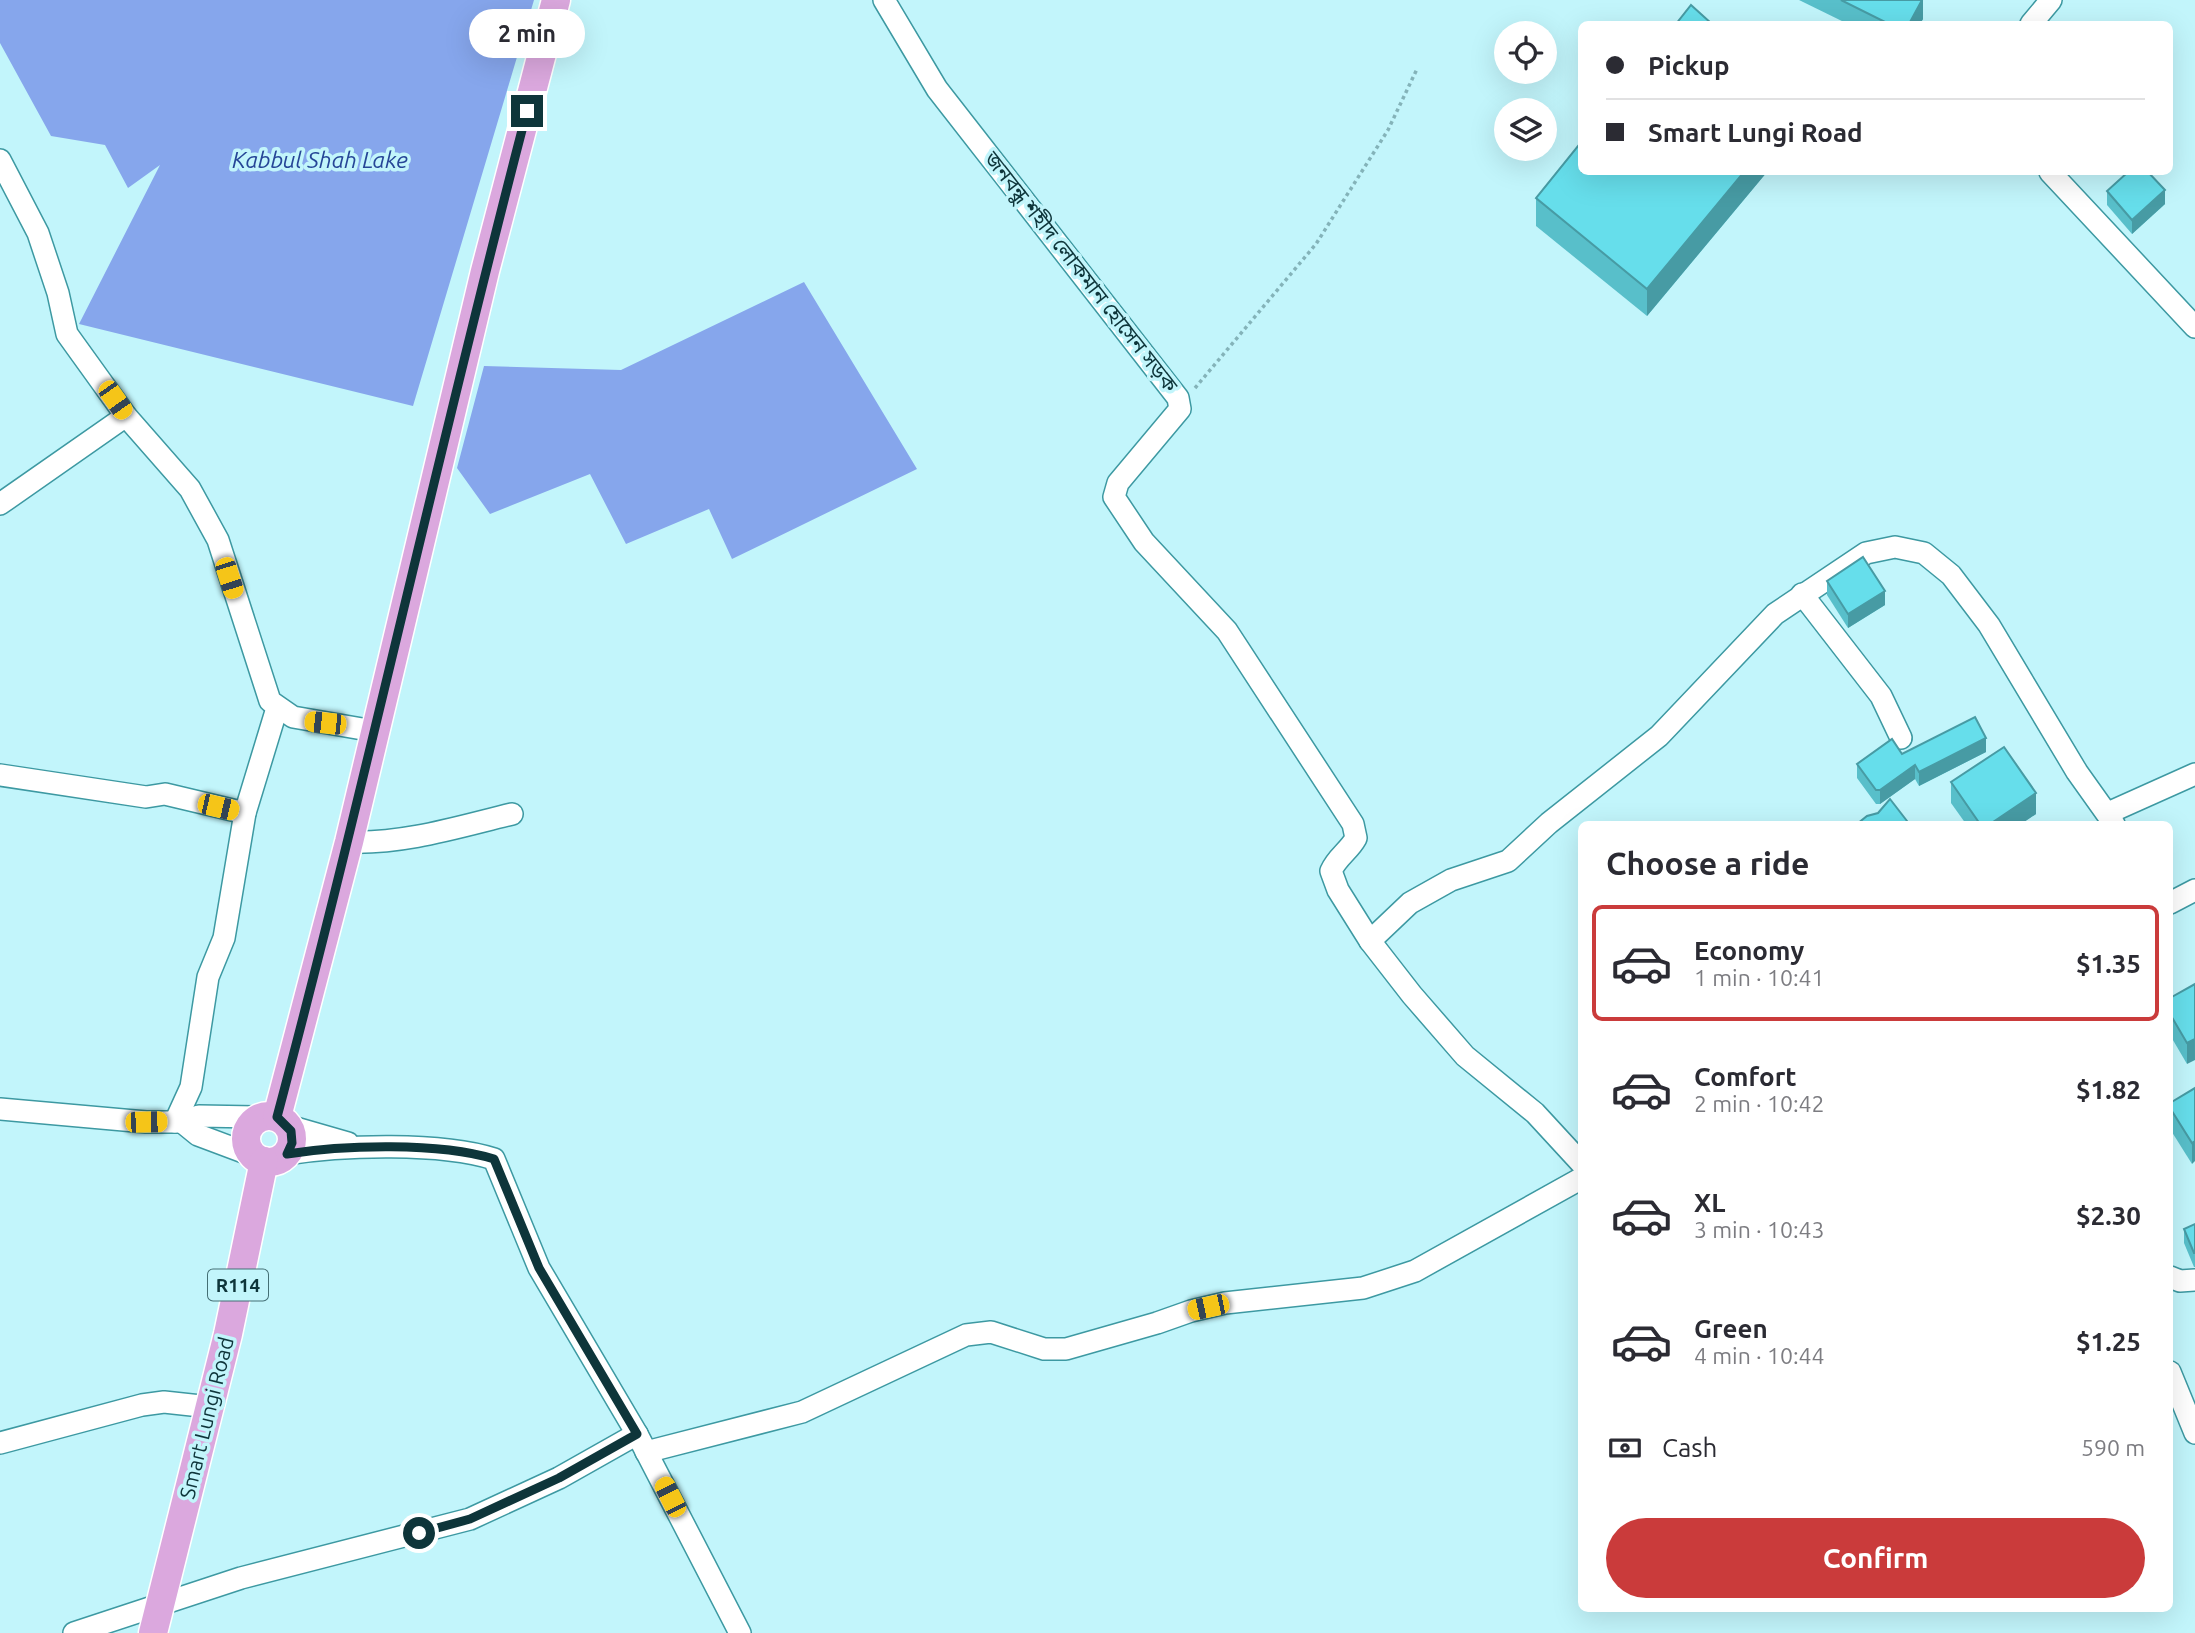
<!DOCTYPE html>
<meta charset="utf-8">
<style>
:root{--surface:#fff;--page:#f7f7f7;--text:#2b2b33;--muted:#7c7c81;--line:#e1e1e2;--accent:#ca3b3b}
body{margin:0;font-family:Ubuntu,"Noto Sans Bengali",sans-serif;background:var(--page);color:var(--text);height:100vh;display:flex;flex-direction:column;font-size:26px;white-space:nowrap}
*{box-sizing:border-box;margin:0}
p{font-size:23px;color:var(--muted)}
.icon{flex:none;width:38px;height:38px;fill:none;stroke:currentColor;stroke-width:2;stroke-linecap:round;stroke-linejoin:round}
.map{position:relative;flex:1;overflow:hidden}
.panel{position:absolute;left:1578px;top:821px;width:595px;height:791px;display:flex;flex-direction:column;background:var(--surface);border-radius:10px;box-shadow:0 7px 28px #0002}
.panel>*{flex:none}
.banner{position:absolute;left:1578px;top:21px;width:595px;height:154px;border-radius:10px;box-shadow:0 7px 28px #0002;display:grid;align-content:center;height:154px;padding:0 28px;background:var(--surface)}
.tools{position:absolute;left:1494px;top:21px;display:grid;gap:14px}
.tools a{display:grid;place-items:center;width:63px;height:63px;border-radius:50%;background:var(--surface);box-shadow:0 7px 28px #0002;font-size:35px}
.end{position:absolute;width:32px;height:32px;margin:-16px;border:9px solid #0e353a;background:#fff;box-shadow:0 0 0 4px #fff}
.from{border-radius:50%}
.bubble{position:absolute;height:49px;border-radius:24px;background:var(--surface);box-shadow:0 7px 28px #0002;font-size:23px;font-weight:700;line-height:49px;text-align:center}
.car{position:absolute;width:21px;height:42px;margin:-21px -10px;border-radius:9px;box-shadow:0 0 5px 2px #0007;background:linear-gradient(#f5c518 24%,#345 0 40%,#f5c518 0 76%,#345 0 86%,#f5c518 0)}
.banner b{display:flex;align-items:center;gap:24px;height:66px;font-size:26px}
.banner b+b{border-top:2px solid var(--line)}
.banner i{width:18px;height:18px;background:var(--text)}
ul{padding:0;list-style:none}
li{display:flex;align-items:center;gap:21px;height:116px;margin:0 14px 10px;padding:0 14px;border:4px solid transparent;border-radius:10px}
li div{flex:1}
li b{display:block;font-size:26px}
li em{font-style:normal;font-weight:700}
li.selected{border-color:var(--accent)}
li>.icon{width:63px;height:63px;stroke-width:1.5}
h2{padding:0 28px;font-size:32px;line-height:84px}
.pay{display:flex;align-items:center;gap:18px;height:77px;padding:0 28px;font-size:26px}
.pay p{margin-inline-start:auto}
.action{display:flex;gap:14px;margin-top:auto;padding:14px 28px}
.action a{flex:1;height:80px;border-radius:42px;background:var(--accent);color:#fff;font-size:28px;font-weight:700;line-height:80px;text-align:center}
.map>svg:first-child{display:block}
.water{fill:#86a6ec}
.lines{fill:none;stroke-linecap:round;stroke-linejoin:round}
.minor-casing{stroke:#3d99a2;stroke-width:24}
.major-casing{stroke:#fff;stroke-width:31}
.path{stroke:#84b3b9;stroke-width:3.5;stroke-dasharray:3.5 3.5;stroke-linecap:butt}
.minor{stroke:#fff;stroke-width:21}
.major{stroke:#dba8de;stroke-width:28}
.wall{fill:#58bfca}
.shaded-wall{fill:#479ba4}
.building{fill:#66deeb;stroke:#479ba4;stroke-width:2}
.route{stroke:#0e353a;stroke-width:9}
.labels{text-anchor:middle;stroke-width:7;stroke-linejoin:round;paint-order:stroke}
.shield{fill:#c2f5fb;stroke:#446f74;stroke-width:2}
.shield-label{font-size:19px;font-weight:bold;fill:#0e353a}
.street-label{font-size:21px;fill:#0e353a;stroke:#c2f5fb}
.water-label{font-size:23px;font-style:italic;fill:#264697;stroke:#c2f5fb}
</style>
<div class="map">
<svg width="2195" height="1633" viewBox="0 0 2195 1633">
<rect width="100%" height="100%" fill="#c2f5fb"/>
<g class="water">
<path d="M0,0H534L413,406L79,324L160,165L128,188L105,145L51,136L0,43Z"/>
<path d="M804,282L917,469L732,559L709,509L626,544L590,474L490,514L457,468L484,366L621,370Z"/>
</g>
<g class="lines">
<defs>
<g id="minor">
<path d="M884,0L937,89L1178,398L1180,409L1118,483L1114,497L1144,542L1227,631L1353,824L1356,838C1349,851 1337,857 1331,871L1338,890L1370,941L1412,995L1465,1056L1535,1113L1582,1164"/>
<path d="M2031,24L2051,0"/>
<path d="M0,160L38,233L58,293L67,334L126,416L190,489L218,540L270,701L293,717L374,731"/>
<path d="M2050,172L2195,327"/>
<path d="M0,504L126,416"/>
<path d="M1802,594L1881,696L1901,738"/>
<path d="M0,775L146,797L165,794L245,813"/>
<path d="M2108,813L2195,774"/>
<path d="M349,842C405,844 458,827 512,814"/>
<path d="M2170,903L2195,890"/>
<path d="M1370,941L1410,903L1451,880L1508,861L1549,823L1659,736L1775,614L1866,553L1895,547L1924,553L1951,575L1989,625L2077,772L2114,824"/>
<path d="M0,1109L146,1122H182L199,1116L262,1117"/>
<path d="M175,1122L191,1087L208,977L224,938L245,813L277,708"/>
<path d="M182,1122L198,1135L254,1156"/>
<path d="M289,1126L348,1143"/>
<path d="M287,1154C342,1145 441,1142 494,1159L539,1268L637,1434L740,1633"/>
<path d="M2170,1277L2180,1281L2195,1280"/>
<path d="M2170,1372L2195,1433"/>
<path d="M0,1443L142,1405L164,1402L210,1407"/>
<path d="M646,1452L802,1412L966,1335L991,1332L1044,1349H1066L1157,1323L1191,1311L1225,1303L1363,1288L1415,1271L1582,1178"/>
<path d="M74,1633L241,1578L470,1519L559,1478L637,1434"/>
</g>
<g id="major">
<circle cx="269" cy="1139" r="23"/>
<path d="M277,1117L349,842L485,271L556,0"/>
<path d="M153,1633L228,1334L264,1161"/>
</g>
</defs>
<use href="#minor" class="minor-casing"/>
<use href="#major" class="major-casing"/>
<path class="path" d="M1195,388L1316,244L1388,130L1417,69"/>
<use href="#minor" class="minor"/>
<use href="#major" class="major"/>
</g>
<g class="wall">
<path d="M1799,0H1923V19L1920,24H1848Z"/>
<path d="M1767,172L1647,316L1536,226V198Z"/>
<path d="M2107,191L2165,204L2132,234L2107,205Z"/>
<path d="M1827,581L1885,605L1848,628L1827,595Z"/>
<path d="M1986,752L1919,786L1915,779L1880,804H1876L1857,778V764L1902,754Z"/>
<path d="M1951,782L2036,814L2021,824H1966L1951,803Z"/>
<path d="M2195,984L2187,1064L2170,1035V998Z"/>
<path d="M2195,1088L2192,1164L2170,1129V1103Z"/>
<path d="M2195,1224V1267H2194L2184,1243V1229Z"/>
</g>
<g class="shaded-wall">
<path d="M1922,0H1923V19L1920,24H1909Z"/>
<path d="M1744,172H1767L1647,316V289Z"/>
<path d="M2165,190V204L2132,234V220Z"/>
<path d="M1885,591V605L1848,628V614Z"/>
<path d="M1986,738V752L1919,786V772Z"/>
<path d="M1915,765V779L1880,804V790Z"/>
<path d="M2036,793V814L2021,824H1990Z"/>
<path d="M2195,1039V1060L2187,1064V1043Z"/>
<path d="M2195,1141V1161L2192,1164V1143Z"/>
</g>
<g class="building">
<path d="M1841,0H1922L1909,24H1889Z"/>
<path d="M1691,5L1712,24H1676Z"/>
<path d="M1582,141V172H1744L1647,289L1536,198Z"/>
<path d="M2128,172H2148L2165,190L2132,220L2107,191Z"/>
<path d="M1863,557L1885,591L1848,614L1827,581Z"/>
<path d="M1975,717L1986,738L1919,772L1915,765L1880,790H1876L1857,764L1892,739L1902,754Z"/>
<path d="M2004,747L2036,793L1990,824H1980L1951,782Z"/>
<path d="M1890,799L1907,821L1903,824H1857L1867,816L1878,813Z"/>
<path d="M2195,984V1039L2187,1043L2170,1014V998Z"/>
<path d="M2195,1088V1141L2192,1143L2170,1108V1103Z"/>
<path d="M2195,1224V1253H2194L2184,1229Z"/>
</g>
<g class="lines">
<path class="route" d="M419,1533L470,1519L559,1478L637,1434L539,1268L494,1159C439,1142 343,1145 287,1154L292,1143L291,1131L277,1117C366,783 439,446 527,111"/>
</g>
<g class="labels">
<rect class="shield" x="208" y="1269.5" width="60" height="31" rx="5"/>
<g class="shield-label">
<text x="238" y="1292">R114</text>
</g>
<g class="street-label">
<text transform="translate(1081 272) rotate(52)" y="7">জনবন্ধু শহীদ লোকমান হোসেন সড়ক</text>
<text transform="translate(207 1418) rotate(-76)" y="7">Smart Lungi Road</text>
</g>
<g class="water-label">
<text x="320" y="168">Kabbul Shah Lake</text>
</g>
</g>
</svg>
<div class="tools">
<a><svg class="icon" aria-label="locate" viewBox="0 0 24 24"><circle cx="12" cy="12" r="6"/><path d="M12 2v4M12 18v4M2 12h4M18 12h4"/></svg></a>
<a><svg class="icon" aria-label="layers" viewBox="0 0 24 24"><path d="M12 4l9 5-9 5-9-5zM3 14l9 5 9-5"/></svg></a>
</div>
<i class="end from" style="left:419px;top:1533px"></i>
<i class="end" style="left:527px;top:111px"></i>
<div class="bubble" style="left:469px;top:9px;width:116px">2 min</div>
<i class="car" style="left:115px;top:400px;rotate:145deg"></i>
<i class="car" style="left:229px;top:578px;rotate:162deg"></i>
<i class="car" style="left:325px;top:723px;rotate:276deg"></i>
<i class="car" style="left:218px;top:807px;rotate:103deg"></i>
<i class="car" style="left:146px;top:1122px;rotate:89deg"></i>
<i class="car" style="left:1208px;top:1307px;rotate:258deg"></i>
<i class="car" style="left:670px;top:1497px;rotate:333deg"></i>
<div class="banner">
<b><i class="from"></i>Pickup</b>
<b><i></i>Smart Lungi Road</b>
</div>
<section class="panel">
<h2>Choose a ride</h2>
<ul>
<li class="selected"><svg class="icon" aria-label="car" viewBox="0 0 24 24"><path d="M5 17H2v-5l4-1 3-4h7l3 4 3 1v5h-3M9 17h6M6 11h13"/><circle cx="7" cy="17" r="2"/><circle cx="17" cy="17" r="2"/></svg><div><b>Economy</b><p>1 min · 10:41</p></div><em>$1.35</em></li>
<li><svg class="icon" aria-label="car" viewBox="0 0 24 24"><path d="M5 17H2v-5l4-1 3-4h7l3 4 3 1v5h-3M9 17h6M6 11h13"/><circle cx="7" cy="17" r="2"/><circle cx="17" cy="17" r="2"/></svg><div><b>Comfort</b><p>2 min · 10:42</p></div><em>$1.82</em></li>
<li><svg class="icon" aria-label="car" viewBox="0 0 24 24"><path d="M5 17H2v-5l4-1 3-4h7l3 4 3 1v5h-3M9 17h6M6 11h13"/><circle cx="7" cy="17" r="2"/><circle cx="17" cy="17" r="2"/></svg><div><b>XL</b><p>3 min · 10:43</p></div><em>$2.30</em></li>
<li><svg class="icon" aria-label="car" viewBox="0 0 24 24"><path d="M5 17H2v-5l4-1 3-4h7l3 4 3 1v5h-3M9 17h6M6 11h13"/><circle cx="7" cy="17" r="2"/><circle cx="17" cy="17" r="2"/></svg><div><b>Green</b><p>4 min · 10:44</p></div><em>$1.25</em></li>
</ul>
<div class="pay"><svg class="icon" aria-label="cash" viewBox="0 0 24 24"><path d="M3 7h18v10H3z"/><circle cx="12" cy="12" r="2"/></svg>Cash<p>590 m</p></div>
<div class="action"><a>Confirm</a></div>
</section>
</div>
